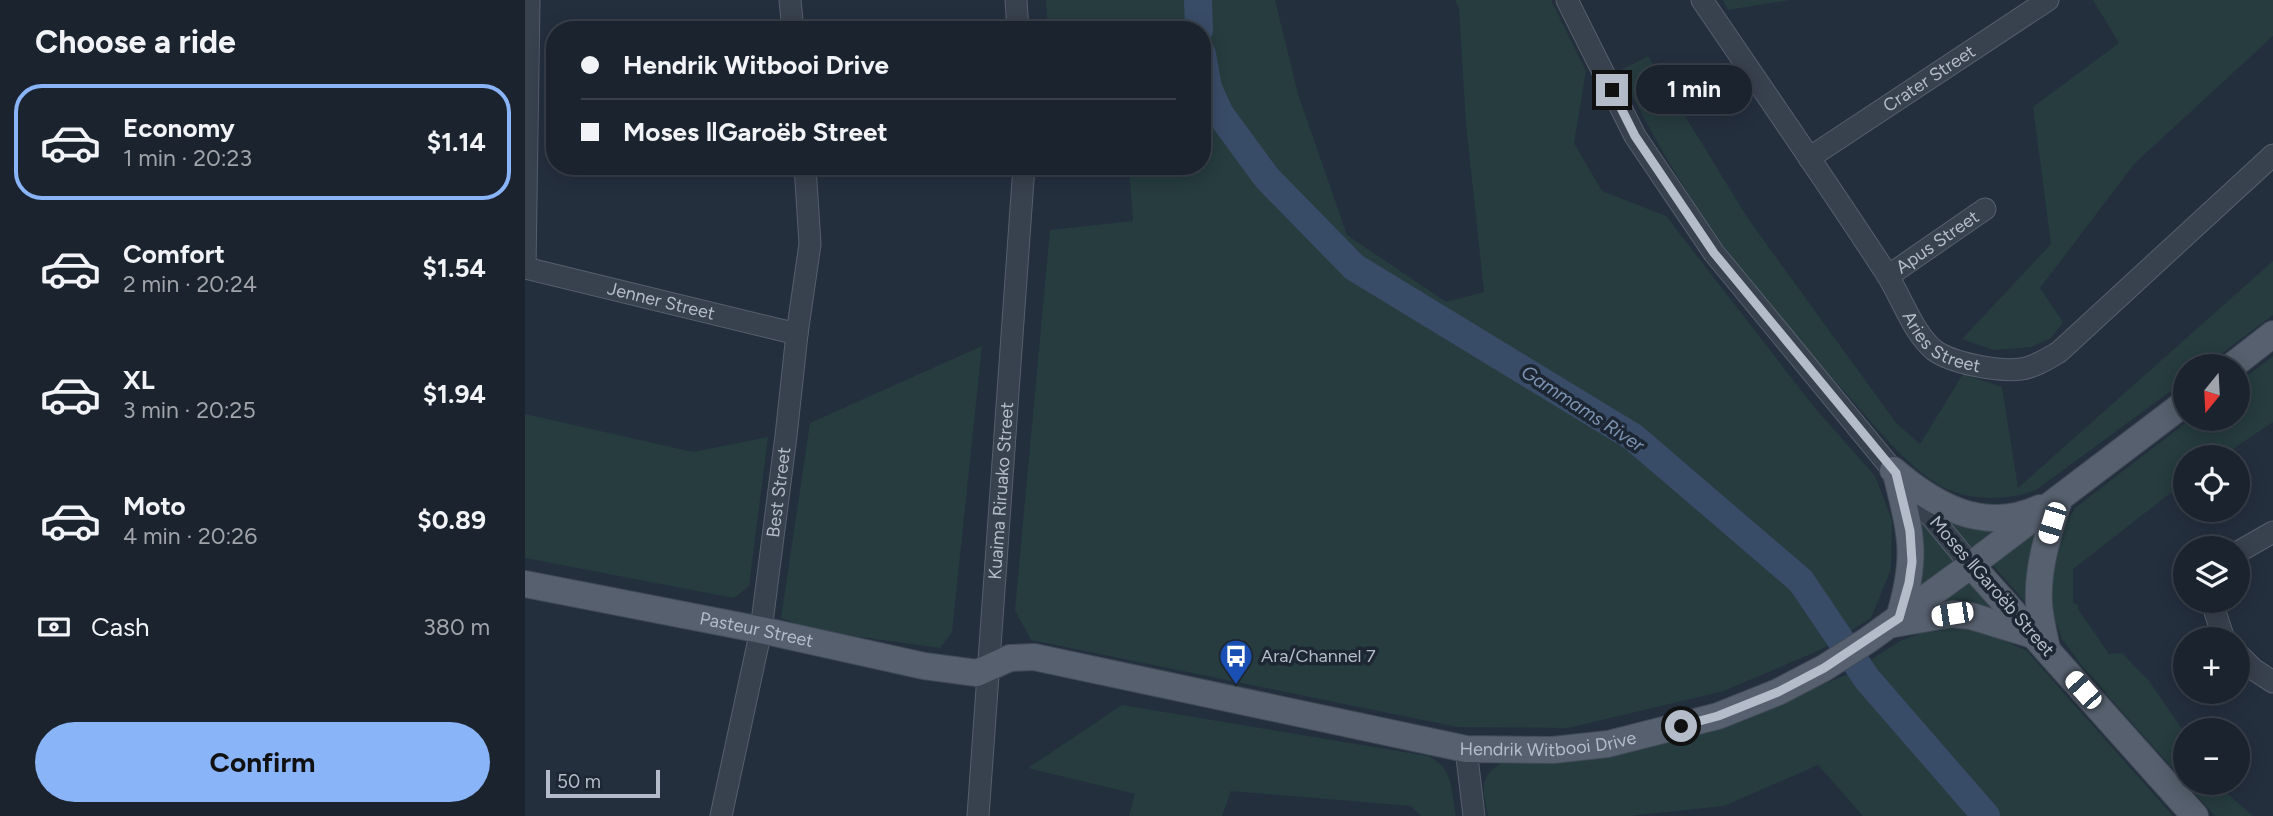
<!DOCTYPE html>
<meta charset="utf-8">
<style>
:root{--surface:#1b232e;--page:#282f3a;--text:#f1f3f6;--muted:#a0a4aa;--line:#39404a;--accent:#8ab4f8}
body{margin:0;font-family:Figtree,sans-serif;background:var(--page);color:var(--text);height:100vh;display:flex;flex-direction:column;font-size:26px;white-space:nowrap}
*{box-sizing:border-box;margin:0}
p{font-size:23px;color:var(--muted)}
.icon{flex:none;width:38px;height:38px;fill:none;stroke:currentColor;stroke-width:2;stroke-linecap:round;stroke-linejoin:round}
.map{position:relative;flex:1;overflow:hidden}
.side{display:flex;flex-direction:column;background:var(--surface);width:525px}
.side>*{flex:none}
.hud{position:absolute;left:21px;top:21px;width:665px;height:154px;border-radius:28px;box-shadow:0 4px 18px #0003,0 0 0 2px var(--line);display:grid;align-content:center;height:154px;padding:0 35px;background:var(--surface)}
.needle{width:46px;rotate:198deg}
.buttons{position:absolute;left:1648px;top:354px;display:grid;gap:14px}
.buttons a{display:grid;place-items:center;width:77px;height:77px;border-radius:50%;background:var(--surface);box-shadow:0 4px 18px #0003,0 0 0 2px var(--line);font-size:35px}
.scale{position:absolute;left:21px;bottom:18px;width:114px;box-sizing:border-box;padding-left:7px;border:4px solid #b4bcc9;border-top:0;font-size:19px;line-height:24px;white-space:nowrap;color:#b4bcc9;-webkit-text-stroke:5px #1d2633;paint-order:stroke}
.end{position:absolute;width:32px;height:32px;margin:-16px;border:9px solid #b4bcc9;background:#111;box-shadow:0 0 0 4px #111}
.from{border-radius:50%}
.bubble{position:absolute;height:49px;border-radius:24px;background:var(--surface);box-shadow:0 4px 18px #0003,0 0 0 2px var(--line);font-size:23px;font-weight:700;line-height:49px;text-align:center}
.car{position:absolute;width:21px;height:42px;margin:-21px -10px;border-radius:9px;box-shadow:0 0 5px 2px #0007;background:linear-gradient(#fff 24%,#345 0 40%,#fff 0 76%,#345 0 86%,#fff 0)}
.hud b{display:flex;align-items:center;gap:24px;height:66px;font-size:26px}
.hud b+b{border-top:2px solid var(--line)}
.hud i{width:18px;height:18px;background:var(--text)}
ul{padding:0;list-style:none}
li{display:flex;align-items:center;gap:21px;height:116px;margin:0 14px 10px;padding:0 21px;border:4px solid transparent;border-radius:28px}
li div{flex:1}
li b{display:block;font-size:26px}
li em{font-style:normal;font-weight:700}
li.selected{border-color:var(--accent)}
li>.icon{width:63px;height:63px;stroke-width:1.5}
h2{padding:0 35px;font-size:32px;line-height:84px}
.pay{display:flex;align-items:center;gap:18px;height:77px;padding:0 35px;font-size:26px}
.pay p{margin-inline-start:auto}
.primary-button{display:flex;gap:14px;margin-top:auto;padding:14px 35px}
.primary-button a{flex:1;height:80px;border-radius:42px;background:var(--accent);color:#111;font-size:28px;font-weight:700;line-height:80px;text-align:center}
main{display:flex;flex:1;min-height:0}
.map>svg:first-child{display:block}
.green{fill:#263c3f}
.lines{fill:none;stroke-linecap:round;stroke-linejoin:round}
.river{stroke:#394c67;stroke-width:28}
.minor-casing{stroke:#565f6c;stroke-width:23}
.major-casing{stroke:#414a57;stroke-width:28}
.minor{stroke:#38414e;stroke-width:21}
.major{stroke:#56606e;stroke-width:26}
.route{stroke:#b4bcc9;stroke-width:9}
.labels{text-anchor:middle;stroke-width:7;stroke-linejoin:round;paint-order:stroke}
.street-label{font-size:18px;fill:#b4bcc9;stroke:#1d2633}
.poi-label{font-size:18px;fill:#b4bcc9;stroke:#1d2633;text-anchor:start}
.water-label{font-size:19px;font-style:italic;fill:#7c92b1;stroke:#1d2633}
</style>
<main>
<section class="side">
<h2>Choose a ride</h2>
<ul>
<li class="selected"><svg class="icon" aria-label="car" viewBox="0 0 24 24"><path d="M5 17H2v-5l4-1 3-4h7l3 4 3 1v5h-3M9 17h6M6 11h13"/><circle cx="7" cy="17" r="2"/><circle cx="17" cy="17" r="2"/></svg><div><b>Economy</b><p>1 min · 20:23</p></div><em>$1.14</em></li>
<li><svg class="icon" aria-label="car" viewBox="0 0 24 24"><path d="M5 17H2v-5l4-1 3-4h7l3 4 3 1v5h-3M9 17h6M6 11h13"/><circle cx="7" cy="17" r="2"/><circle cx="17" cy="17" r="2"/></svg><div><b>Comfort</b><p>2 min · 20:24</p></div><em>$1.54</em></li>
<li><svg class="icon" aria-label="car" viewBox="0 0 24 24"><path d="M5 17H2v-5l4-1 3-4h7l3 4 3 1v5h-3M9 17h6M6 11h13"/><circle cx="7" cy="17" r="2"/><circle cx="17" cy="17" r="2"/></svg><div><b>XL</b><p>3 min · 20:25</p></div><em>$1.94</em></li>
<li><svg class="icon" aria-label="car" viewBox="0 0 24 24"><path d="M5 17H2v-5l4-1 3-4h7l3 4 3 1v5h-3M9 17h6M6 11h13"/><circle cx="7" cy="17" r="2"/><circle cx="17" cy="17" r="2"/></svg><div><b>Moto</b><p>4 min · 20:26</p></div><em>$0.89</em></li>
</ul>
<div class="pay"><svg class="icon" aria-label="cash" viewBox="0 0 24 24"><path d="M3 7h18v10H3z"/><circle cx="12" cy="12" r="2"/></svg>Cash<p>380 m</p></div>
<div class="primary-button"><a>Confirm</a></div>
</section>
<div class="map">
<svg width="1748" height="816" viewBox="0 0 1748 816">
<rect width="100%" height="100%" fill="#242f3e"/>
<g class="green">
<path d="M521,0H750L773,94L822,235L921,302L959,292L941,124L934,8L930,0H1026L1061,71L1049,143L1077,191L1141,216L1289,407L1350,476L1367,520L1366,569L1346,618L1295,650L1199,691L1043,728L932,727L506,640L490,610L525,230L608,221L604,166H677V30H523Z"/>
<path d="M1198,0H1265L1203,10Z"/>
<path d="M1568,0H1748V36L1610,163L1515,288L1538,322L1526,338L1506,347L1468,350L1437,339L1526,244L1508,107L1594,43Z"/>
<path d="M1123,56L1224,220L1372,424L1395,444L1438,374L1477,387L1493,488L1748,261V315L1680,366H1661V380L1511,490C1483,501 1445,501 1418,487C1381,466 1354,430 1326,399C1272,339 1218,277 1173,209C1144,165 1119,118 1094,71Z"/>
<path d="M457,346L427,632L415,648L293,631L256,618L285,423Z"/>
<path d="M1748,356V422L1696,457H1661V481L1548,569V603L1553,605V609L1584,654L1597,653L1624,681L1661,735V782H1693L1698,790L1728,816H1690L1560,670L1537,639L1524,602V586L1538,527L1550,508L1667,418H1713V383Z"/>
<path d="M0,414L168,452L243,437L224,586L209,598L0,558Z"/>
<path d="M1413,509L1488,518L1450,551Z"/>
<path d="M1385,510L1430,561L1381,598Z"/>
<path d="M1522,517L1512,616L1467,564Z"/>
<path d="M1448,580L1486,622L1403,612Z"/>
<path d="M1413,627L1454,629L1502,651L1648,816H1338L1293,765L1199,806L1104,816H963C958,788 952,776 980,761L1224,715L1326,673L1375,641Z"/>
<path d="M597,705L903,756C929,768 926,790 931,816H896L886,806L706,791L697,816H604L610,794L503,768Z"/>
</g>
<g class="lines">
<g class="river">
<path d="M673,0L674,30"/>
<path d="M677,54L683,88L695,114L742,178L829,267L1108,437L1276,581L1342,679L1461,816"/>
</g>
<defs>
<g id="minor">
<path d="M265,0L268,30"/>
<path d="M491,0L493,30"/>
<path d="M1042,0L1110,136L1189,253L1446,565"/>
<path id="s1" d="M1177,0C1239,91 1301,181 1361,273C1376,296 1388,333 1409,350C1426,363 1474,372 1496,369C1510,367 1522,359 1534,352L1748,155"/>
<path id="s2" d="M1284,158L1523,0"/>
<path id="s3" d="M0,268L272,334"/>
<path d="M0,268L4,0"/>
<path id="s4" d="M1363,276L1460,209"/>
<path d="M1713,552L1748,532"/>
<path d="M1691,600L1690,612L1699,639"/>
<path d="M1713,654L1728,669L1748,682"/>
<path d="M941,749L949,816"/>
<path id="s5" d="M196,816L236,630L261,436L272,334L285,244L280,166"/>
<path id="s6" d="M453,816L499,166"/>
</g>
<g id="major">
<path d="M1707,366L1748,334"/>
<path d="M1368,470C1410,506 1459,534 1515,508"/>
<path d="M1371,473C1386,535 1393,555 1374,618"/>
<path d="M1446,565L1670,816"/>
<path id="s7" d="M0,584L236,630L399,666L452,673L485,658L509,657L941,749L1028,750L1083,744L1193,716L1253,692L1299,668L1343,640L1446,565L1661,402"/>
<path d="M1369,624L1427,614L1446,616L1505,634"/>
<path d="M1522,649C1519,634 1515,619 1514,604C1512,568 1523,535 1534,500"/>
</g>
</defs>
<use href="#minor" class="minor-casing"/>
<use href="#major" class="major-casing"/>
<use href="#minor" class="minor"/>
<use href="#major" class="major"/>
</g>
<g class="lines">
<path class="route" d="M1087,90L1110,136L1189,253L1371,473L1385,531L1387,562L1384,583L1374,618L1299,668L1253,692L1193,716L1156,726"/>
</g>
<defs>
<symbol id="bus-pin" viewBox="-11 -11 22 30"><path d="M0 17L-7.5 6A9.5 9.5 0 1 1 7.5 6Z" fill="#1a4fb4" stroke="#1d2633"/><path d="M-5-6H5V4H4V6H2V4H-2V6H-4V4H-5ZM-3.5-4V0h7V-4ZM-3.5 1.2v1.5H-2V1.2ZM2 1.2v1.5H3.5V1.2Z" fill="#fff"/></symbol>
</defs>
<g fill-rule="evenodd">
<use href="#bus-pin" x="692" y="637" width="38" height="52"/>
</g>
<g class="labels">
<g class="street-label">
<text dy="6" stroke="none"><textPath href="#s2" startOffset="144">Crater Street</textPath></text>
<text dy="6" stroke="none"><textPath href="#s4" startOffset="60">Apus Street</textPath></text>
<text dy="6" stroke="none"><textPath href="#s3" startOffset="140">Jenner Street</textPath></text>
<text dy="6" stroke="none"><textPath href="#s1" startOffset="422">Aries Street</textPath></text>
<text dy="6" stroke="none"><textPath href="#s6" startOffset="326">Kuaima Riruako Street</textPath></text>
<text dy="6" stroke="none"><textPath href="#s5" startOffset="329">Best Street</textPath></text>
<text transform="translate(1467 586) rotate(49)" y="6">Moses ǁGaroëb Street</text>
<text dy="6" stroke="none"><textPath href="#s7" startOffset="236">Pasteur Street</textPath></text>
<text dy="6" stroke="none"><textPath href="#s7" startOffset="1045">Hendrik Witbooi Drive</textPath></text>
</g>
<g class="poi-label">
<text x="736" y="662">Ara/Channel 7</text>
</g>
<g class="water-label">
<text transform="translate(1058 408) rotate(33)" y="7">Gammams River</text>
</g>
</g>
</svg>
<div class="buttons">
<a><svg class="needle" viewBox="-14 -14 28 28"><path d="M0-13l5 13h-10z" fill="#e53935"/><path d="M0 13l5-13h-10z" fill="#a0a4aa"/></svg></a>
<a><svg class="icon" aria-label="locate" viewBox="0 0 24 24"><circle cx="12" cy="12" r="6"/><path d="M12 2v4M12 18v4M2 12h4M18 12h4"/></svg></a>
<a><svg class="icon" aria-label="layers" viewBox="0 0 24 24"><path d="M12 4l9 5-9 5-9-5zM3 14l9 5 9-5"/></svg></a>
<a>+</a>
<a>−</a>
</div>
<div class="scale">50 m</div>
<i class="end from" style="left:1156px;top:726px"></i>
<i class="end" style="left:1087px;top:90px"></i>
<div class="bubble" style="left:1111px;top:65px;width:116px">1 min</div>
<i class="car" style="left:1527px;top:523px;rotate:197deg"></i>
<i class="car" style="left:1427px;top:614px;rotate:261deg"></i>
<i class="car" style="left:1558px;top:690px;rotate:318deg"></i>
<div class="hud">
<b><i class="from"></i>Hendrik Witbooi Drive</b>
<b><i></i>Moses ǁGaroëb Street</b>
</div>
</div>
</main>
